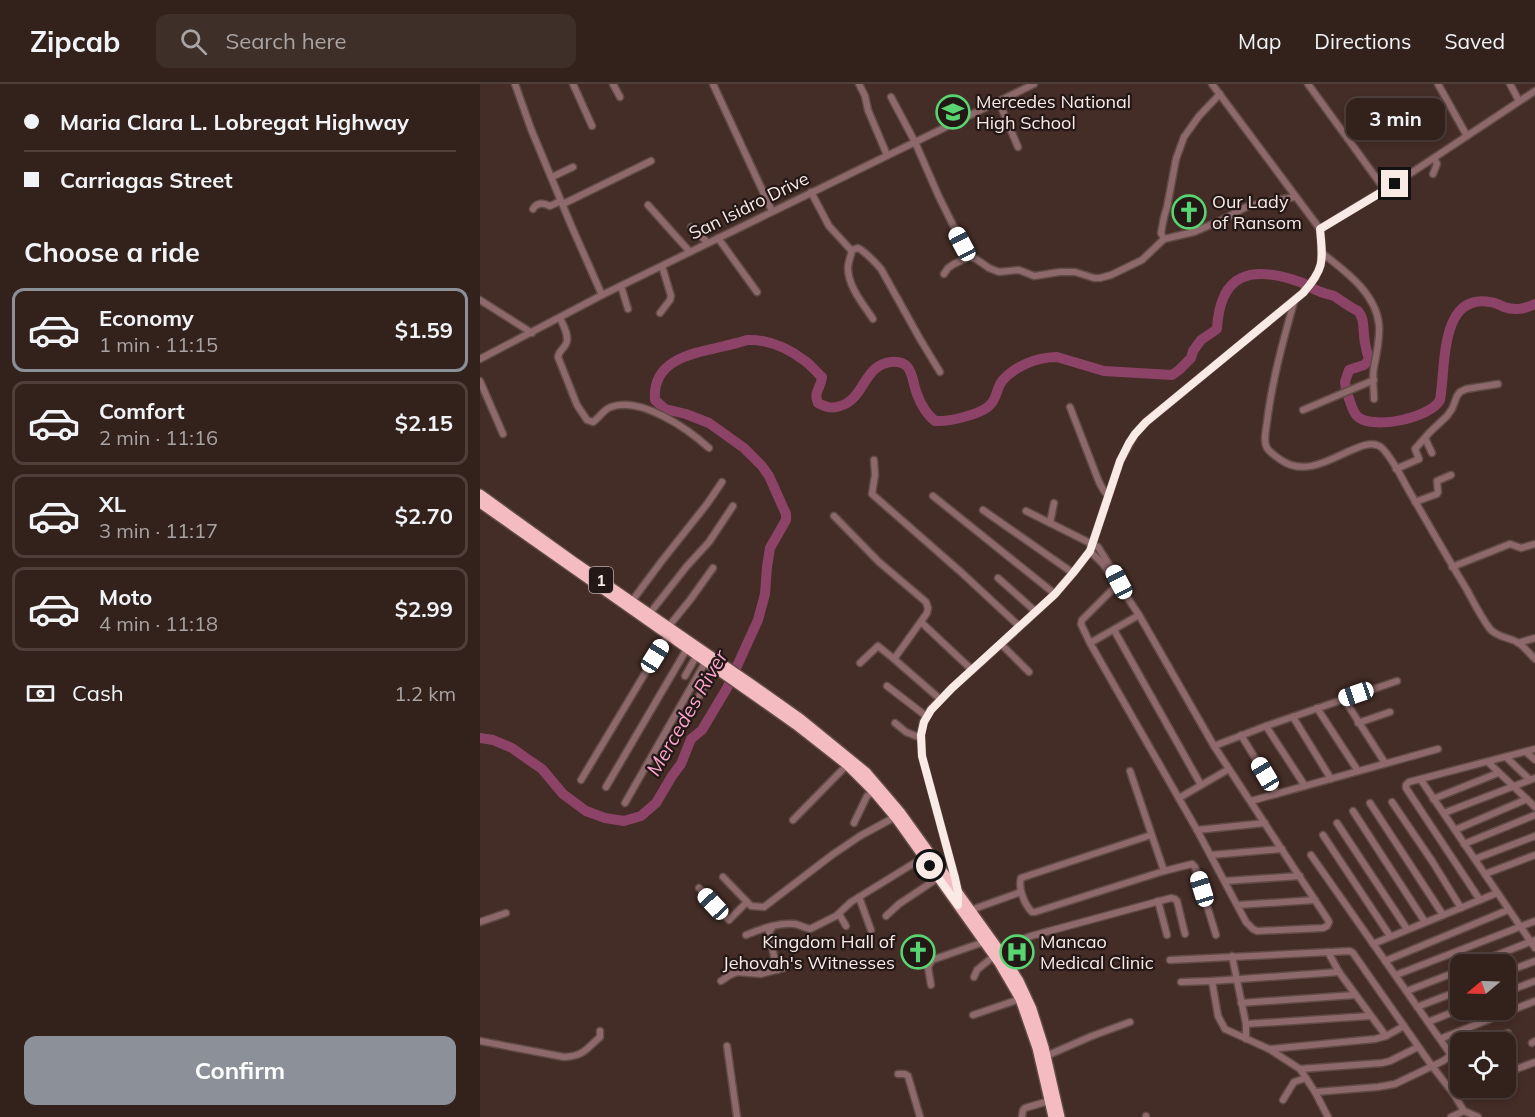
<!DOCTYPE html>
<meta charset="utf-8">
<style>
:root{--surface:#33221c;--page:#3e2f29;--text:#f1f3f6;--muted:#a9a4a3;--line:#4e3f3b;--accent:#8c9099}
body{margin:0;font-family:Mulish,sans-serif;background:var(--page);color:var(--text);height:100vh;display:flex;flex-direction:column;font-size:22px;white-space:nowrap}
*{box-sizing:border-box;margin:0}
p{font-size:20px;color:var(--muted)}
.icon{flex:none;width:33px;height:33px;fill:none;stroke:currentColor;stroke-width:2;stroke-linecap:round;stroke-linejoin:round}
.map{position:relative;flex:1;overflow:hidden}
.sheet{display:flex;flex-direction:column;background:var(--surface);width:480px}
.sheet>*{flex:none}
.hud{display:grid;align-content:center;height:132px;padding:0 24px;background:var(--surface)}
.needle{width:39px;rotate:251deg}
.tools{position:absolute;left:970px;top:870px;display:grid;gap:12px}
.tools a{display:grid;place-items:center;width:66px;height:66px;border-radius:12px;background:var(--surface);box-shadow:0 3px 9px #0003,0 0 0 2px var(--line);font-size:30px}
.end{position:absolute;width:27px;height:27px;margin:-14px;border:8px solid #faeae6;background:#111;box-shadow:0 0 0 3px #111}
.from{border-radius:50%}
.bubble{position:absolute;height:42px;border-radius:12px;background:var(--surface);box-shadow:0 3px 9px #0003,0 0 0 2px var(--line);font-size:20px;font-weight:700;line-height:42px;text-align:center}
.car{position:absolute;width:18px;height:36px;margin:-18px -9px;border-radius:8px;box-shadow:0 0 4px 2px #0007;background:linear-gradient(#fff 24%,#345 0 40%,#fff 0 76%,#345 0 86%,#fff 0)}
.hud b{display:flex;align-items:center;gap:21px;height:57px;font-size:22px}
.hud b+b{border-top:2px solid var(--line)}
.hud i{width:15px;height:15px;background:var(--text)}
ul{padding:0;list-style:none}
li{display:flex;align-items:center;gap:18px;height:84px;margin:0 12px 9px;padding:0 12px;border:3px solid var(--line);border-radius:12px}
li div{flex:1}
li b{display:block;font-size:22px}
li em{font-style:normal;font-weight:700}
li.current{border-color:var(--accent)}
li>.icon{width:54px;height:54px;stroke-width:1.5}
h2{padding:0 24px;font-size:27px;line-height:72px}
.pay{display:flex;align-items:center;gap:15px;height:66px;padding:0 24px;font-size:22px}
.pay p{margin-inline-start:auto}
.action{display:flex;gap:12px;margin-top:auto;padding:12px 24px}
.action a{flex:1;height:69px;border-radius:12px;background:var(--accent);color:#fff;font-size:24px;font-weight:700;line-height:69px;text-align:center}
header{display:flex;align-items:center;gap:36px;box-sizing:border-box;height:84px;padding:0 30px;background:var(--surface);border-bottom:2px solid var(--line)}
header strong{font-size:28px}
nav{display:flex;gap:33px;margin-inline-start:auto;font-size:21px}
.search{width:420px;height:54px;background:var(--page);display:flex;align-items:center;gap:15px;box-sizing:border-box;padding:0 21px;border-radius:12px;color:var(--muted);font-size:22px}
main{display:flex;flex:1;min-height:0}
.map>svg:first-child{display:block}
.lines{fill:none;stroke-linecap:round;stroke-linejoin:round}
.river{stroke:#8d4367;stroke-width:10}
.minor-casing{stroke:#614b45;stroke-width:9}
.highway-casing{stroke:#614b45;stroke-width:12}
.minor{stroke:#8e696b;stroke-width:6}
.highway{stroke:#f4bcc0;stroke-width:9}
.route{stroke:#faeae6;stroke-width:8}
.labels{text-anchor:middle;stroke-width:4.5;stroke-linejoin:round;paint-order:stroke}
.shield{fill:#231815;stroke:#baaba7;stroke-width:1.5}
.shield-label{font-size:16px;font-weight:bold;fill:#faeae6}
.poi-label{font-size:18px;fill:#faeae6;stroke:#231815;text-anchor:start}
.street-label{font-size:18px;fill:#faeae6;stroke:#231815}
.water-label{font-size:20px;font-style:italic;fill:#fba5cc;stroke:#231815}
</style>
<header>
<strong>Zipcab</strong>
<div class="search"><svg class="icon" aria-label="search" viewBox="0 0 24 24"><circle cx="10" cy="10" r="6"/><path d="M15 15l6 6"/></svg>Search here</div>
<nav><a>Map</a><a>Directions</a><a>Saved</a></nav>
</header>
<main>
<section class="sheet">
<div class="hud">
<b><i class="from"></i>Maria Clara L. Lobregat Highway</b>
<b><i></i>Carriagas Street</b>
</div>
<h2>Choose a ride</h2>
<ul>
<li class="current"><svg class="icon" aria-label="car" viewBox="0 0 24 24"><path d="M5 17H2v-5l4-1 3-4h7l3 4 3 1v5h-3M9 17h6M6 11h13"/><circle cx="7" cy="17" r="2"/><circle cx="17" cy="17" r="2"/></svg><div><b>Economy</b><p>1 min · 11:15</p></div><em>$1.59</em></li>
<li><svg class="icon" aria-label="car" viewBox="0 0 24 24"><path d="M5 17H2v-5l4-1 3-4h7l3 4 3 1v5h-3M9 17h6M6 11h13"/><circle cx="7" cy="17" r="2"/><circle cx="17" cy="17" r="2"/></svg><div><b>Comfort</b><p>2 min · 11:16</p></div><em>$2.15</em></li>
<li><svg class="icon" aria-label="car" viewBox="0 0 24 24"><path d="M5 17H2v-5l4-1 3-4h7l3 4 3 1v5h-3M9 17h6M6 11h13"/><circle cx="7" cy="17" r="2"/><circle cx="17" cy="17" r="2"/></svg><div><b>XL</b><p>3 min · 11:17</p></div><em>$2.70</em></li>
<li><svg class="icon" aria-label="car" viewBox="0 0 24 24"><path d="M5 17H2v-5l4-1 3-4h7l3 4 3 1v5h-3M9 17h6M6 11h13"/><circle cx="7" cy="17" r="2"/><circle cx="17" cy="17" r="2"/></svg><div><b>Moto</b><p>4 min · 11:18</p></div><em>$2.99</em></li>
</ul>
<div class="pay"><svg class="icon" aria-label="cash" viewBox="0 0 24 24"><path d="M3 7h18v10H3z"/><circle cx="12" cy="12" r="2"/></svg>Cash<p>1.2 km</p></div>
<div class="action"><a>Confirm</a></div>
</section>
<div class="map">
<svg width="1055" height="1033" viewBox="0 0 1055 1033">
<rect width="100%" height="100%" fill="#442d26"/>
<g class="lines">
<g class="river">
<path d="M868,312C871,319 872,328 878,333C895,346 950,334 960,316C966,284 959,209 1010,218C1015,218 1019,221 1024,223C1035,227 1044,225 1055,220"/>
<path d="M0,654L13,656L32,664L46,674L62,685L83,710L106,727L125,734L144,737L161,732L176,719L192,692L201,680L211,655L222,646L247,604L278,536L285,510L287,483L290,464L306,436V430L289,392L282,382L264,364L229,339L206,330L185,325L175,316C171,266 234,268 267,256C288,255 309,265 325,277C331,281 336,288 342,293C341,305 333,307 338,319C346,323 351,325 360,322C385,315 383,281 411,278C434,276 431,295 437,310C441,321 446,330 455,337C468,338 499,331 509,322C517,316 516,305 522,297C535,282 557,273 577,273L624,287L692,291L699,286L711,274L713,267L721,256L737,245C740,188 772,181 820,198C826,200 831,204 836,206C842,209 848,210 854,212C862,217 869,223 878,227C884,234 883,241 884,250C884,259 887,267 889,276L884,281L869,286L865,298L866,305"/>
</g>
<defs>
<g id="minor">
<path d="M35,0L51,45L91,141L122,211"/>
<path d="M93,0L112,42"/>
<path d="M133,0L140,13"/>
<path d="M233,0L292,127"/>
<path d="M379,0L385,12L388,26L407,71"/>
<path d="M732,0L840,145"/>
<path d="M828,0L905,106"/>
<path d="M958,0L987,52"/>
<path d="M1030,0L1039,17"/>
<path d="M740,10L719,32L704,53L696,75L687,123L684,133L681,149L684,155L714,148L742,136L766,123L785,118L815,113"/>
<path d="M411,13L435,58L459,113L489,173"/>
<path d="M519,18L538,63"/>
<path d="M953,90L957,80L954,74"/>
<path d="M72,93L93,83"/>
<path d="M331,108L349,142L370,165L372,166L378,164C387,169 394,177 401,185L440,255L460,288"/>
<path d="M83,120L171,77"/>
<path d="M168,121L210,168"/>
<path d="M53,125C57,118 64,119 70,122L81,117"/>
<path d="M211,143L228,159"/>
<path d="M840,145L925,93L1055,7"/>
<path d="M238,154L277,208"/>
<path d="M372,166C371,172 368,178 368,184C368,203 384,221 393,235"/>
<path d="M842,169C865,187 896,209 899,241C900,255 897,269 894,283C892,293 894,305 894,315"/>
<path d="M464,190L468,184L474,180L489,173L496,175L509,184L519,188L539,186L554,192L580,188H595L614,194H620L631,191L662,176L684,155"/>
<path d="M141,202L148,225"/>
<path d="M0,216L52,249"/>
<path d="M814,218C803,257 792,297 787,338C786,346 783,357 787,364C790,369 797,373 801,376C838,402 882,344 903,365C915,378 923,397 932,412C950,443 968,475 987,506C994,519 1001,533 1010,545C1018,554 1029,553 1039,559C1044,563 1050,570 1055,575"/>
<path d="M180,229L190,216L191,212L182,182"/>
<path d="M80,234C83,241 90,252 86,260C83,266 79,266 78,273L97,321L107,336L113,338C119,334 124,325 131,323C161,312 208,345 229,364"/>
<path d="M0,275L122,211L554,0"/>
<path d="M0,297L23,350"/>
<path d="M590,323L619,398L624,407L628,412"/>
<path d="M823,326L894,296"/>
<path d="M945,354L952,369"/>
<path d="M394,376L395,391L392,410L482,489L539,542"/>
<path d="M916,385L939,375L935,365L949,349L967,332L972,325L977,312L980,308L986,305L1018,300"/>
<path d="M453,412L575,510"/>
<path d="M935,418L957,410L958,408L957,397L971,391"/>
<path d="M503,426L593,489"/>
<path d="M546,427L618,463L633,487L642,506"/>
<path d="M354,432L399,478L446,518L448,524L447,529L414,575L460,615"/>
<path d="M570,439L574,419"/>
<path d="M610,467L623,480L634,496"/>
<path d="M972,483L1030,460L1041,464L1055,460"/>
<path d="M518,494L555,527"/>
<path d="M641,504L659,531"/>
<path d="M152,517L181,478L227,420L242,398"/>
<path d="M170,529L207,482L229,458L253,422"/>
<path d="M441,538L492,586"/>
<path d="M189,542L210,516L233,484"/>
<path d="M634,546L721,701"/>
<path d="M610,559L659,531L734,662L848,836L849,838L847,842L843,844L777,847L773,845L766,838L717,746L610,559L601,540L602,536L639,499"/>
<path d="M1038,559L1055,554"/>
<path d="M521,560L549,588"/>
<path d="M380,579L398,562L414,575"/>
<path d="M205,592L217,571"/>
<path d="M407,602L446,632"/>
<path d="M864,615L905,679"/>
<path d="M837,624L878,687"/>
<path d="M813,633L851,695"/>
<path d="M208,634L234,583"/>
<path d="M415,639L426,648L441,654"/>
<path d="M878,639L910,628"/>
<path d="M786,642L825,702"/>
<path d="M761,651L797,710"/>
<path d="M734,662L786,642L917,597"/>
<path d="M1046,668L1055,676"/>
<path d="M1026,673L1050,696"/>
<path d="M1008,678L1055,723"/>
<path d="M650,687L684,787"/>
<path d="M101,696L188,551"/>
<path d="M941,696L1055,864"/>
<path d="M126,703L208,563"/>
<path d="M699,714L749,685"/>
<path d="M953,715L1018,689"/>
<path d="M771,717L958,665"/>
<path d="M912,718L952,777L981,824"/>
<path d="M145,719L226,577"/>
<path d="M890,719L963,831"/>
<path d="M873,727L945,838"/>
<path d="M964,729L1055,694"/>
<path d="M313,736L367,681"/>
<path d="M374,739L387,712L394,708"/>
<path d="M857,739L927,845"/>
<path d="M717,746L785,739"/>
<path d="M975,746L1047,715"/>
<path d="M671,751L541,794C538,804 544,820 552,828H555L684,787L712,780L715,783L736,851"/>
<path d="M843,751L910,852"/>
<path d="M984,760L1055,731"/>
<path d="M731,771L802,765"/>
<path d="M831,771L971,971L963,977L915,1000L898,1003L835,1008"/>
<path d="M995,775L1055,752"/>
<path d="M1005,790L1055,771"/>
<path d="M243,793L271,822L284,823L352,771L380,752L415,733"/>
<path d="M745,797L820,792"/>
<path d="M219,804L249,836L267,818"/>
<path d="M478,805L442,672L441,651L443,638L451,625L472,604L521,560L575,510L593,489L610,467L640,377L655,350L666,338L823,209C845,184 843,177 840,145"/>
<path d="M379,813L391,846"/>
<path d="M1000,816L926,704V701L929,698L1055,665"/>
<path d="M678,817L687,851"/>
<path d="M758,821L835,816"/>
<path d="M491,826L541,808"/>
<path d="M359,830L366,842"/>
<path d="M406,832L419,820L458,794"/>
<path d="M0,838L26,829"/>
<path d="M293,842L289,848L297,886"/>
<path d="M266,851C281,845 299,838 315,840C320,841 325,844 330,845L356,832L371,818L444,773"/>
<path d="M893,860L1017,809"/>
<path d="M520,867L535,858L551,852L691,814L695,815L697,817L705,850"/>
<path d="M848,868L859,888L906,952"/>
<path d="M752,872L766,940V955"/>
<path d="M690,876L870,867L873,869L924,942"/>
<path d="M905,877L1028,826"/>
<path d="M994,880L1055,856"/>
<path d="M1026,888L1055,877"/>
<path d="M916,891L1055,837"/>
<path d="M494,893L497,886L514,872"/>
<path d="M241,897L250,891L257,888L281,890L304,884"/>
<path d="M732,897L859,888"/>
<path d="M701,898L732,897L738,932L745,945L789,965L820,985L835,1008L848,1033"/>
<path d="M451,901L448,883L452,876L504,858"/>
<path d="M927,907L981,886"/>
<path d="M1026,908L1055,897"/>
<path d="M761,919L875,911"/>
<path d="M937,923L981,906"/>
<path d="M493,931L540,915"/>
<path d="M948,938L981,925"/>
<path d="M766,940L890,932"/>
<path d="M960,955L1055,917"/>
<path d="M0,957L84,973C104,972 106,965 120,953V947"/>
<path d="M1004,958L1028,949"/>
<path d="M1052,959L1055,957"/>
<path d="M247,962L257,1033"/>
<path d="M789,965L895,955L906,952L924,942L952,982L973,1009L984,1027L998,1033"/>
<path d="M971,971L981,967"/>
<path d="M566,972L612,952L650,938"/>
<path d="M820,985L902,979L910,977L938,963"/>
<path d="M1026,989L1055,978"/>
<path d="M418,990H425L428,992L440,1033"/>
<path d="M973,1009L987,1004"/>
<path d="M803,1016L814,998L826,994"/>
<path d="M542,1032L543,1026L545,1024L569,1017"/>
<path d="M666,1032V1033"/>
<path d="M971,1033L984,1027"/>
</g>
<g id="highway">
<path d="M0,410L93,477L273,601L321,635L386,688L421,729L520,867L539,897L552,925L564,963L580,1033"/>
<path d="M0,419L316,641L367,681L394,708L415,733L504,858L519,879L540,915L557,964L573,1033"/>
</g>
</defs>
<use href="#minor" class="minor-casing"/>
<use href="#highway" class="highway-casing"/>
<use href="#minor" class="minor"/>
<use href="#highway" class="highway"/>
</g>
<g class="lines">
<path class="route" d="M450,782L478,821V808L475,794L442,672L441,651L444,638L451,626L472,604L575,510L593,489L610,467L640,377L649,359L655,350L666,338L823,209C845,184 843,177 840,145L915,100"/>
</g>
<defs>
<symbol id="school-ring" viewBox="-11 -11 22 22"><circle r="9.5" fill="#231815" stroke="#58d570" stroke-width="1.5"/><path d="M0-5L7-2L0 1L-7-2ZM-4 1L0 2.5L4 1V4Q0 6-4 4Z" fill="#58d570"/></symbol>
<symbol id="church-ring" viewBox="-11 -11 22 22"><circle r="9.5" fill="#231815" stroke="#58d570" stroke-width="1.5"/><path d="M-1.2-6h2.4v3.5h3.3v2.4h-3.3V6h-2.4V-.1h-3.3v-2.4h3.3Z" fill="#58d570"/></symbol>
<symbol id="hospital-ring" viewBox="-11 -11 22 22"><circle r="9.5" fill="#231815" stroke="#58d570" stroke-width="1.5"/><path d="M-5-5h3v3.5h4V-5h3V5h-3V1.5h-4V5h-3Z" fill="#58d570"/></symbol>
</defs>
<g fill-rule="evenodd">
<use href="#school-ring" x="454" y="9" width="38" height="38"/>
<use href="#church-ring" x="690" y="109" width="38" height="38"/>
<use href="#church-ring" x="419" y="849" width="38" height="38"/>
<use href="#hospital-ring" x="518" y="849" width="38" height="38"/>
</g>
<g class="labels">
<rect class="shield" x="109" y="483" width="24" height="26" rx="4.5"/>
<g class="shield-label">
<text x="121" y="502">1</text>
</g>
<g class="poi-label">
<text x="496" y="24">Mercedes National<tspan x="496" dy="21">High School</tspan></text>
<text x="732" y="124">Our Lady<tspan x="732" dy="21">of Ransom</tspan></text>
<text x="415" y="864" text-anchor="end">Kingdom Hall of<tspan x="415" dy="21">Jehovah's Witnesses</tspan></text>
<text x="560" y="864">Mancao<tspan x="560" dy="21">Medical Clinic</tspan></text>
</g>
<g class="street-label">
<text transform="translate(269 122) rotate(-26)" y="6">San Isidro Drive</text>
</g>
<g class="water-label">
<text transform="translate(207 629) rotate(-60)" y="7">Mercedes River</text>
</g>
</g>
</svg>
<div class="tools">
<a><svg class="needle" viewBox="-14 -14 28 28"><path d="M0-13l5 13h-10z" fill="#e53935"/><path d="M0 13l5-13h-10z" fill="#a9a4a3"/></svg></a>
<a><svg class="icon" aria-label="locate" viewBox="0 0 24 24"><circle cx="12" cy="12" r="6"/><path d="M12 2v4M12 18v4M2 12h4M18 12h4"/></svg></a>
</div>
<i class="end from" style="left:450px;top:782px"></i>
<i class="end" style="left:915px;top:100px"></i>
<div class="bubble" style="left:866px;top:14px;width:99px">3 min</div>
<i class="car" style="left:482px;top:160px;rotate:332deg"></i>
<i class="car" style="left:639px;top:498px;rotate:332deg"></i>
<i class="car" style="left:175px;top:572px;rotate:32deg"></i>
<i class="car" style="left:876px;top:610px;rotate:251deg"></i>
<i class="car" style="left:785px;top:690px;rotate:329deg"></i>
<i class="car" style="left:722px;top:805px;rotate:343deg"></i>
<i class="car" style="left:233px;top:820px;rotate:317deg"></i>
</div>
</main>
